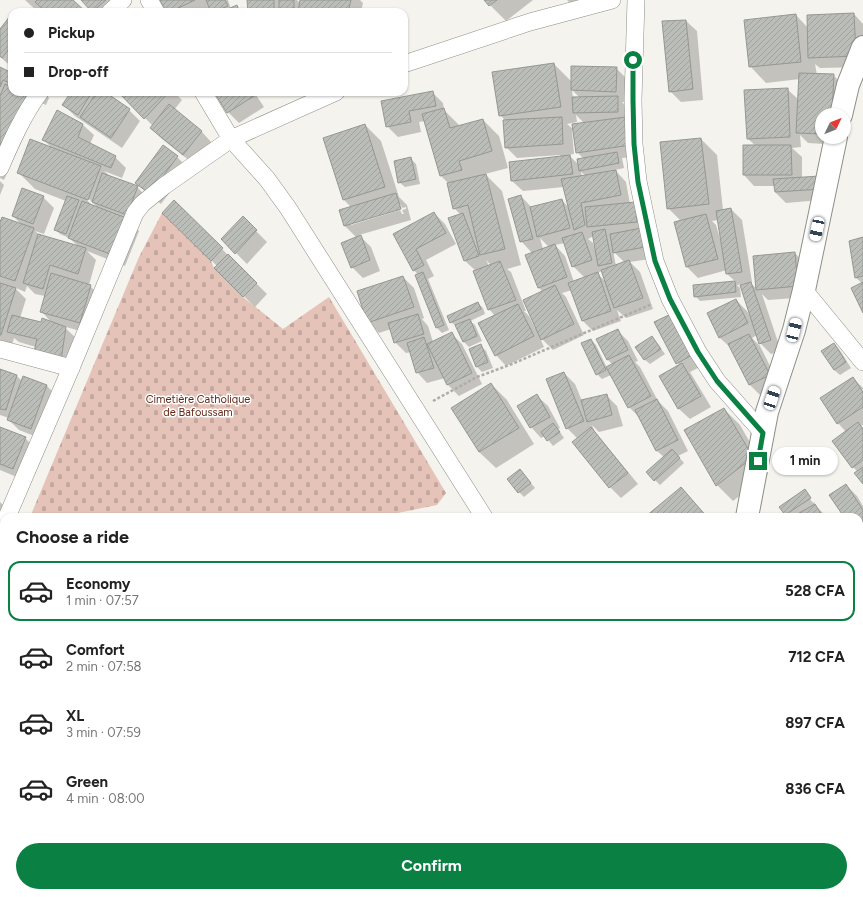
<!DOCTYPE html>
<meta charset="utf-8">
<style>
:root{--surface:#fff;--page:#f2f2f2;--text:#222;--muted:#767676;--line:#e0e0e0;--accent:#0b8043}
body{margin:0;font-family:Figtree,sans-serif;background:var(--page);color:var(--text);height:100vh;display:flex;flex-direction:column;font-size:15px;white-space:nowrap}
*{box-sizing:border-box;margin:0}
p{font-size:13px;color:var(--muted)}
.icon{flex:none;width:22px;height:22px;fill:none;stroke:currentColor;stroke-width:2;stroke-linecap:round;stroke-linejoin:round}
.map{position:relative;flex:1;overflow:hidden}
.drawer{position:absolute;left:0px;top:513px;width:863px;height:384px;display:flex;flex-direction:column;background:var(--surface);border-radius:12px 12px 0 0;box-shadow:0 1px 3px #0004}
.drawer>*{flex:none}
.banner{position:absolute;left:8px;top:8px;width:400px;height:88px;border-radius:12px;box-shadow:0 1px 3px #0004;display:grid;align-content:center;height:88px;padding:0 16px;background:var(--surface)}
.needle{width:26px;rotate:47deg}
.fabs{position:absolute;left:815px;top:108px;display:grid;gap:8px}
.fabs a{display:grid;place-items:center;width:36px;height:36px;border-radius:50%;background:var(--surface);box-shadow:0 1px 3px #0004;font-size:20px}
.end{position:absolute;width:18px;height:18px;margin:-9px;border:5px solid #0b8043;background:#fff;box-shadow:0 0 0 2px #fff}
.from{border-radius:50%}
.bubble{position:absolute;height:28px;border-radius:14px;background:var(--surface);box-shadow:0 1px 3px #0004;font-size:13px;font-weight:700;line-height:28px;text-align:center}
.car{position:absolute;width:12px;height:24px;margin:-12px -6px;border-radius:5px;box-shadow:0 0 3px 1px #0007;background:linear-gradient(#fff 24%,#345 0 40%,#fff 0 76%,#345 0 86%,#fff 0)}
.banner b{display:flex;align-items:center;gap:14px;height:38px;font-size:15px}
.banner b+b{border-top:1px solid var(--line)}
.banner i{width:10px;height:10px;background:var(--text)}
ul{padding:0;list-style:none}
li{display:flex;align-items:center;gap:12px;height:60px;margin:0 8px 6px;padding:0 8px;border:2px solid transparent;border-radius:12px}
li div{flex:1}
li b{display:block;font-size:15px}
li em{font-style:normal;font-weight:700}
li.active{border-color:var(--accent)}
li>.icon{width:36px;height:36px;stroke-width:1.5}
h2{padding:0 16px;font-size:18px;line-height:48px}
.primary-button{display:flex;gap:8px;margin-top:auto;padding:8px 16px}
.primary-button a{flex:1;height:46px;border-radius:24px;background:var(--accent);color:#fff;font-size:16px;font-weight:700;line-height:46px;text-align:center}
.map>svg:first-child{display:block}
.cemetery{fill:url(#cemetery-stones)}
.shadow{fill:#0003;fill-rule:evenodd}
.building{fill:url(#building-hatch);stroke:#959792}
.lines{fill:none;stroke-linecap:round;stroke-linejoin:round}
.street-casing{stroke:#8e8e89;stroke-width:18}
.secondary-casing{stroke:#8e8e89;stroke-width:24}
.path{stroke:#aeada9;stroke-width:2.5;stroke-dasharray:3 2;stroke-linecap:butt}
.street{stroke:#fff;stroke-width:17}
.secondary{stroke:#fff;stroke-width:22}
.route{stroke:#0b8043;stroke-width:5}
.labels{text-anchor:middle;stroke-width:3;stroke-linejoin:round;paint-order:stroke}
.park-label{font-size:11px;fill:#632916;stroke:#fff}
</style>
<div class="map">
<svg width="863" height="897" viewBox="0 0 863 897">
<defs>
<pattern id="cemetery-stones" width="16" height="16" patternUnits="userSpaceOnUse"><rect width="16" height="16" fill="#e5c3b8"/><path d="M2 7V4a2 2 0 0 1 4 0v3zM10 15v-3a2 2 0 0 1 4 0v3z" fill="#c4a79e"/></pattern>
<pattern id="building-hatch" width="6" height="6" patternUnits="userSpaceOnUse"><rect width="6" height="6" fill="#bbbdb8"/><path d="M-1 1l2-2M0 6l6-6M5 7l2-2" fill="none" stroke="#a0a29e"/></pattern>
</defs>
<rect width="100%" height="100%" fill="#f4f3ed"/>
<path class="cemetery" d="M162,213L211,261L214,268L243,297L283,329L329,297L446,493L437,505L378,517H30L139,257Z"/>
<g class="shadow">
<path d="M25,0H72L85,12H46L42,8L38,12Z"/>
<path d="M82,0H129L115,12H93Z"/>
<path d="M161,0H230H228L231,9L237,6L243,12H167Z"/>
<path d="M248,0H297L299,2V8L301,0H360L363,3L361,12H249Z"/>
<path d="M485,0H533L506,21Z"/>
<path d="M567,0H581L573,6Z"/>
<path d="M854,14L863,24V67L820,68L815,64L817,75H833L844,86L843,115H822V137H842V145L808,143L800,135L801,147L792,148L802,157V178L832,199L786,203L775,192V186H754L744,175L756,146L748,139L787,89L799,100L800,79L766,83L750,66L796,15L808,28Z"/>
<path d="M12,18V67L0,57V30Z"/>
<path d="M686,21L697,31L703,100L681,102L670,91Z"/>
<path d="M554,64L572,82L616,68L627,79V102H622L628,108L641,156L622,158L624,168L615,170L626,182L630,204L635,203L656,258L630,262L640,272L653,309L626,318L617,310L621,321L593,331L582,320L572,290L562,293L566,297L584,335L553,350L539,336L544,347L506,366L496,355L495,316L489,309L476,271L465,261L450,219L460,214L454,208L449,184L441,176L425,121L419,122L421,132L398,137L387,126L432,92L443,103L444,110L460,126L483,120L499,136L508,168L485,174L502,191L521,265L507,269L511,272L526,311H524L529,316L535,328L537,327L543,292L538,287L532,253L521,241V196L532,208L562,200L569,208L564,187L523,191L512,181L560,157V155L517,158L506,147V121L500,115ZM572,90L580,98H573ZM576,115L584,123L574,130L567,124L577,122ZM572,131H574L577,152L584,159L579,165L569,155L574,154ZM581,172L586,176L582,177ZM594,236L596,250H595L593,243L588,239ZM540,238L549,247L543,249ZM565,243L573,266L585,278L574,282L565,256L555,245ZM613,251L624,262L616,266ZM486,260L491,265L489,266ZM602,271L606,282L597,273Z"/>
<path d="M0,68L12,74V92H44L49,98L46,105L30,98L38,106L4,180L0,178Z"/>
<path d="M72,92H106L108,94V95L129,110L140,121L122,148L75,116L64,105Z"/>
<path d="M119,92H174L182,100L174,110L202,132L212,143L195,165L162,139L151,128L153,126Z"/>
<path d="M215,92H254L264,107L239,123L228,112Z"/>
<path d="M289,92H309V94Z"/>
<path d="M57,112L83,125L94,135L90,144L115,157L126,168L122,178L104,171L111,177L137,187L148,198L131,223L139,231L125,266L87,251L96,260L89,285L101,297L90,334L63,326L77,339L72,370L36,347L19,342L14,338L12,345L0,341V224L22,225L13,216L43,197L54,208L44,234L35,231L41,236L79,247L69,238L60,234L55,229L66,201L35,189L19,173L53,149L43,139ZM86,196L99,209L94,207L84,197ZM27,286L35,294L45,296L41,311L52,323L42,324L20,318L26,299L14,287L25,292Z"/>
<path d="M365,125L381,141L399,197L407,205L411,220L359,235L371,247L380,271L363,278L352,267L357,238L345,226L351,207L344,200ZM399,205H401L402,208L406,207V209L402,210L404,214H402L400,210L351,225V223Z"/>
<path d="M701,139L717,155L723,210L731,209L742,220L752,282L750,283L757,289L795,253L805,264L808,297L768,300L762,294L781,351L771,354L760,343L757,335L752,338L760,346L780,386L761,396L750,385L731,348L720,338L708,314L736,300L747,311L751,318H752L746,283L737,285L740,288L741,297L700,301L695,296L694,286L736,282L727,274V270L698,278L687,267L675,222L681,221L668,208ZM719,220L722,242H721L716,225L712,221Z"/>
<path d="M177,157L188,168L161,204L147,193L137,183Z"/>
<path d="M410,158L416,164L420,184L405,187L399,182Z"/>
<path d="M0,181L4,185L0,195Z"/>
<path d="M163,213L222,249L267,294L255,307L215,268L217,266Z"/>
<path d="M434,213L445,224L456,244L426,260L434,276L428,279L449,330L442,333L437,328L418,275L414,270L394,234Z"/>
<path d="M243,218L267,242L247,264L222,239Z"/>
<path d="M863,238V310L862,283L856,278Z"/>
<path d="M403,277L414,288L424,318L422,319L428,326L433,342L451,333L462,344L482,384L459,396L448,385L445,378L427,383L417,372L411,352L406,353L395,342L391,329L379,333L368,322Z"/>
<path d="M478,303L483,308L485,314L470,321L475,325L482,341L469,347L464,342L457,327L451,322Z"/>
<path d="M656,322L702,366L690,372L711,407L690,419L679,409L660,376L679,365Z"/>
<path d="M617,330L628,341L638,361L635,362L640,367L658,401L668,411L688,451L678,456L684,463L660,485L655,480L664,457L657,451L640,418L629,407L611,375L602,379L597,374L591,340L596,345L607,368L613,365L608,360L598,339Z"/>
<path d="M652,337L665,354L650,364L644,359Z"/>
<path d="M834,344L839,349L851,368L840,375L834,370L823,351Z"/>
<path d="M481,346L486,351L493,368L482,372L477,367L471,349Z"/>
<path d="M0,370L16,375L22,381L24,377L47,386L58,397L42,439L19,430L8,419L9,418L0,415Z"/>
<path d="M564,373L575,384L582,401L606,395L617,406L623,426L599,432L592,425L595,432L638,484L621,498L610,487L574,442L578,439L567,428Z"/>
<path d="M853,378L863,388V390L862,389H860L863,394V425L861,426L863,428V483L858,472L853,467L846,432L838,423L821,398Z"/>
<path d="M491,384L507,400L534,444L496,468L479,452Z"/>
<path d="M537,396L548,406L560,428L558,429L564,438L553,446L545,436L541,438L531,427Z"/>
<path d="M724,409L740,425L768,474L733,501L717,485Z"/>
<path d="M0,428L25,438L36,449L24,480L0,470Z"/>
<path d="M520,470L535,488L524,497L519,492Z"/>
<path d="M846,485L857,496L863,506V548L859,542V517H845Z"/>
<path d="M681,488L708,517H647Z"/>
<path d="M807,495L813,503L814,502L815,503L814,504L827,517H788L781,507Z"/>
<path d="M0,502L15,517H4V549L0,548Z"/>
<path d="M859,584L863,588V624L861,625L859,623Z"/>
<path d="M0,596H4V639L0,638Z"/>
<path d="M859,630L863,635V653L859,649Z"/>
<path d="M859,656L863,661V677L859,681Z"/>
<path d="M859,711L863,718L859,720Z"/>
<path d="M863,743V804L859,802V744Z"/>
<rect x="0" y="757" width="4" height="21"/>
<path d="M0,873L3,876L2,897H0Z"/>
<path d="M18,893H118V897H17Z"/>
<path d="M249,893H542L543,897H250Z"/>
<path d="M593,893H629L627,897H597Z"/>
</g>
<g class="building">
<path d="M37,0H73L86,12H46L35,2Z"/>
<path d="M81,0H106L92,12Z"/>
<path d="M160,0H195L170,12H166Z"/>
<path d="M206,0H225L228,6L214,12H211Z"/>
<path d="M247,0H274V12H248Z"/>
<rect x="279" y="0" width="15" height="12"/>
<path d="M300,0H351L348,12H298Z"/>
<path d="M484,0H497L489,6Z"/>
<path d="M237,5L239,12H221Z"/>
<path d="M854,13L856,56L808,58L807,15Z"/>
<path d="M796,14L801,62L749,67L744,20Z"/>
<path d="M10,16L12,17V45L2,58L0,56V29Z"/>
<path d="M686,20L693,89L669,92L662,21Z"/>
<path d="M554,63L561,107L499,116L492,72Z"/>
<path d="M571,66L617,67L616,92L571,90Z"/>
<path d="M0,67L12,73V84L3,80L0,87Z"/>
<path d="M799,73L834,74L832,115H822V134L796,133Z"/>
<path d="M5,84L12,87V92H23L27,94L0,156V96Z"/>
<path d="M788,88L790,137L747,139L744,90Z"/>
<path d="M433,91L436,106L409,111L411,122L386,127L381,101Z"/>
<path d="M71,92H92L78,115L62,105Z"/>
<path d="M97,92H105L130,109L111,138L80,117Z"/>
<path d="M118,92H169L144,119Z"/>
<path d="M214,92H251L254,96L227,113Z"/>
<path d="M618,96V112L573,113L572,97Z"/>
<path d="M169,104L202,131L183,155L150,128Z"/>
<path d="M444,108L450,128L483,119L492,151L459,161L462,170L440,176L422,114Z"/>
<path d="M57,110L83,124L78,137L116,156L111,168L42,140Z"/>
<path d="M562,117L563,144L505,148L503,120Z"/>
<path d="M626,117L631,145L576,153L572,124Z"/>
<path d="M365,124L385,187L343,200L323,138Z"/>
<path d="M701,138L709,204L667,209L660,142Z"/>
<path d="M30,139L101,166L88,200L17,173Z"/>
<path d="M163,145L178,156L150,194L135,183Z"/>
<path d="M743,145H791L792,175H743Z"/>
<path d="M617,152L619,163L579,171L577,159Z"/>
<path d="M570,155L573,174L511,181L509,162Z"/>
<path d="M411,157L416,179L398,183L394,161Z"/>
<path d="M616,170L621,195L581,203L585,225L574,230L561,179Z"/>
<path d="M102,173L138,186L127,215L92,202Z"/>
<path d="M486,174L505,249L480,255L468,205L453,209L447,183Z"/>
<path d="M820,176L822,189L775,192L773,179Z"/>
<path d="M22,188L44,196L33,224L12,216Z"/>
<path d="M396,193L401,209L344,226L339,210Z"/>
<path d="M521,195L533,239L520,242L508,199Z"/>
<path d="M67,196L79,200L66,234L54,230Z"/>
<path d="M562,199L570,228L537,237L530,207Z"/>
<path d="M174,200L223,248L211,261L162,213Z"/>
<path d="M82,201L129,219L115,256L68,238Z"/>
<path d="M635,202L637,222L587,227L585,207Z"/>
<path d="M731,208L742,272L726,274L716,211Z"/>
<path d="M434,212L446,233L416,249L424,265L413,271L393,234Z"/>
<path d="M463,213L479,256L464,261L448,218Z"/>
<path d="M706,214L718,259L686,267L674,222Z"/>
<path d="M243,216L257,230L235,254L221,239Z"/>
<path d="M2,217L34,228L15,281L0,276V222Z"/>
<path d="M642,228L645,247L613,253L610,234Z"/>
<path d="M605,229L612,263L598,266L592,232Z"/>
<path d="M582,232L592,260L572,267L562,238Z"/>
<path d="M38,234L86,248L78,274L50,265L43,289L23,283Z"/>
<path d="M361,235L370,260L351,268L341,243Z"/>
<path d="M863,237V276L855,278L849,241Z"/>
<path d="M555,244L567,277L538,288L525,255Z"/>
<path d="M795,252L798,286L756,290L753,256Z"/>
<path d="M228,254L257,283L243,297L214,268Z"/>
<path d="M629,260L643,298L614,308L601,270Z"/>
<path d="M500,261L516,300L488,310L473,271Z"/>
<path d="M423,272L444,325L436,328L415,275Z"/>
<path d="M598,272L611,311L582,321L568,283Z"/>
<path d="M51,273L91,285L80,323L40,312Z"/>
<path d="M403,276L414,307L367,323L357,291Z"/>
<path d="M735,281L736,292L694,297L693,285Z"/>
<path d="M751,282L771,340L759,344L740,285Z"/>
<path d="M863,282V313L851,288Z"/>
<path d="M0,283L16,288L1,335H0Z"/>
<path d="M555,285L574,324L541,340L523,300Z"/>
<path d="M736,299L748,323L719,338L707,313Z"/>
<path d="M478,302L481,309L450,323L447,316Z"/>
<path d="M518,304L534,336L495,356L478,323Z"/>
<path d="M418,314L424,334L394,343L388,323Z"/>
<path d="M671,314L692,355L676,364L654,322Z"/>
<path d="M12,315L41,322L42,318L66,327L61,360L33,356L37,339L7,332Z"/>
<path d="M470,319L477,336L463,342L455,325Z"/>
<path d="M618,329L628,350L607,360L596,339Z"/>
<path d="M452,332L472,373L447,385L427,344Z"/>
<path d="M749,334L770,375L749,385L728,344Z"/>
<path d="M652,336L661,349L644,360L635,347Z"/>
<path d="M424,337L434,368L416,373L407,343Z"/>
<path d="M591,339L606,370L596,375L581,343Z"/>
<path d="M834,343L846,362L834,370L821,351Z"/>
<path d="M481,344L488,362L476,367L469,349Z"/>
<path d="M629,355L651,396L628,408L606,367Z"/>
<path d="M682,363L701,396L678,409L659,376Z"/>
<path d="M0,369L17,375L6,410L0,409Z"/>
<path d="M564,372L584,421L566,429L546,379Z"/>
<path d="M23,376L47,385L31,429L7,420Z"/>
<path d="M853,377L863,392V407L837,424L820,398Z"/>
<path d="M491,383L519,428L479,452L451,408Z"/>
<path d="M537,394L550,417L530,428L517,406Z"/>
<path d="M607,394L612,415L587,422L581,400Z"/>
<path d="M657,399L678,440L656,451L635,410Z"/>
<path d="M724,408L753,457L716,486L684,430Z"/>
<path d="M858,422L863,429V460L852,468L832,441Z"/>
<path d="M553,423L560,432L547,441L541,432Z"/>
<path d="M0,427L26,437L13,469L0,464Z"/>
<path d="M591,427L628,473L609,488L572,442Z"/>
<path d="M672,449L680,458L654,481L646,472Z"/>
<path d="M863,467V484L854,473Z"/>
<path d="M520,469L531,483L518,493L507,479Z"/>
<path d="M846,484L863,510V521L859,523V517H844L829,495Z"/>
<path d="M681,487L707,517H645Z"/>
<path d="M805,489L811,498L785,515L779,507Z"/>
<path d="M815,504L823,517H795L794,516Z"/>
<path d="M863,528V550L859,544V530Z"/>
<path d="M859,586L863,592V606L859,608Z"/>
<path d="M0,595H4V626L0,625Z"/>
<path d="M859,630L863,635V645L859,648Z"/>
<path d="M863,742V773H859V743Z"/>
<rect x="0" y="756" width="4" height="12"/>
<path d="M859,778L863,779V795L859,794Z"/>
<path d="M17,893H97V897H16Z"/>
<path d="M248,893H361L336,897H249Z"/>
<path d="M372,893H418L419,897H373Z"/>
<path d="M464,893H524V897H465Z"/>
<path d="M600,893H614L613,897Z"/>
</g>
<g class="lines">
<defs>
<g id="street">
<path d="M149,0L156,12"/>
<path d="M636,0L633,100L634,144L638,181L655,261L670,299L698,352L717,381L763,433"/>
<path d="M110,12L123,0"/>
<path d="M404,64L530,22L612,0"/>
<path d="M203,92L231,139L267,179L288,208L484,517"/>
<path d="M0,168C11,142 23,115 40,92"/>
<path d="M804,290L863,362"/>
<path d="M0,349L71,368"/>
<path d="M7,517L71,368L135,213L142,204L164,186L231,139L336,92"/>
<path d="M0,534L4,525"/>
</g>
<g id="secondary">
<path d="M841,115L848,85L863,47"/>
<path d="M747,517L767,412L794,330L804,290L836,137"/>
<path d="M0,565L4,566"/>
<path d="M859,886L863,884"/>
<path d="M704,897L705,893"/>
<path d="M836,897L844,893"/>
</g>
</defs>
<use href="#street" class="street-casing"/>
<use href="#secondary" class="secondary-casing"/>
<path class="path" d="M433,401L477,377L512,364L652,304"/>
<use href="#street" class="street"/>
<use href="#secondary" class="secondary"/>
</g>
<g class="lines">
<path class="route" d="M633,60V100L634,144L638,182L655,261L670,299L698,352L717,381L763,433L758,461"/>
</g>
<g class="labels">
<g class="park-label">
<text x="198" y="403">Cimetière Catholique<tspan x="198" dy="13">de Bafoussam</tspan></text>
</g>
</g>
</svg>
<div class="fabs">
<a><svg class="needle" viewBox="-14 -14 28 28"><path d="M0-13l5 13h-10z" fill="#e53935"/><path d="M0 13l5-13h-10z" fill="#767676"/></svg></a>
</div>
<i class="end from" style="left:633px;top:60px"></i>
<i class="end" style="left:758px;top:461px"></i>
<div class="bubble" style="left:772px;top:447px;width:66px">1 min</div>
<i class="car" style="left:817px;top:229px;rotate:192deg"></i>
<i class="car" style="left:794px;top:330px;rotate:14deg"></i>
<i class="car" style="left:772px;top:398px;rotate:18deg"></i>
<div class="banner">
<b><i class="from"></i>Pickup</b>
<b><i></i>Drop-off</b>
</div>
<section class="drawer">
<h2>Choose a ride</h2>
<ul>
<li class="active"><svg class="icon" aria-label="car" viewBox="0 0 24 24"><path d="M5 17H2v-5l4-1 3-4h7l3 4 3 1v5h-3M9 17h6M6 11h13"/><circle cx="7" cy="17" r="2"/><circle cx="17" cy="17" r="2"/></svg><div><b>Economy</b><p>1 min · 07:57</p></div><em>528 CFA</em></li>
<li><svg class="icon" aria-label="car" viewBox="0 0 24 24"><path d="M5 17H2v-5l4-1 3-4h7l3 4 3 1v5h-3M9 17h6M6 11h13"/><circle cx="7" cy="17" r="2"/><circle cx="17" cy="17" r="2"/></svg><div><b>Comfort</b><p>2 min · 07:58</p></div><em>712 CFA</em></li>
<li><svg class="icon" aria-label="car" viewBox="0 0 24 24"><path d="M5 17H2v-5l4-1 3-4h7l3 4 3 1v5h-3M9 17h6M6 11h13"/><circle cx="7" cy="17" r="2"/><circle cx="17" cy="17" r="2"/></svg><div><b>XL</b><p>3 min · 07:59</p></div><em>897 CFA</em></li>
<li><svg class="icon" aria-label="car" viewBox="0 0 24 24"><path d="M5 17H2v-5l4-1 3-4h7l3 4 3 1v5h-3M9 17h6M6 11h13"/><circle cx="7" cy="17" r="2"/><circle cx="17" cy="17" r="2"/></svg><div><b>Green</b><p>4 min · 08:00</p></div><em>836 CFA</em></li>
</ul>
<div class="primary-button"><a>Confirm</a></div>
</section>
</div>
